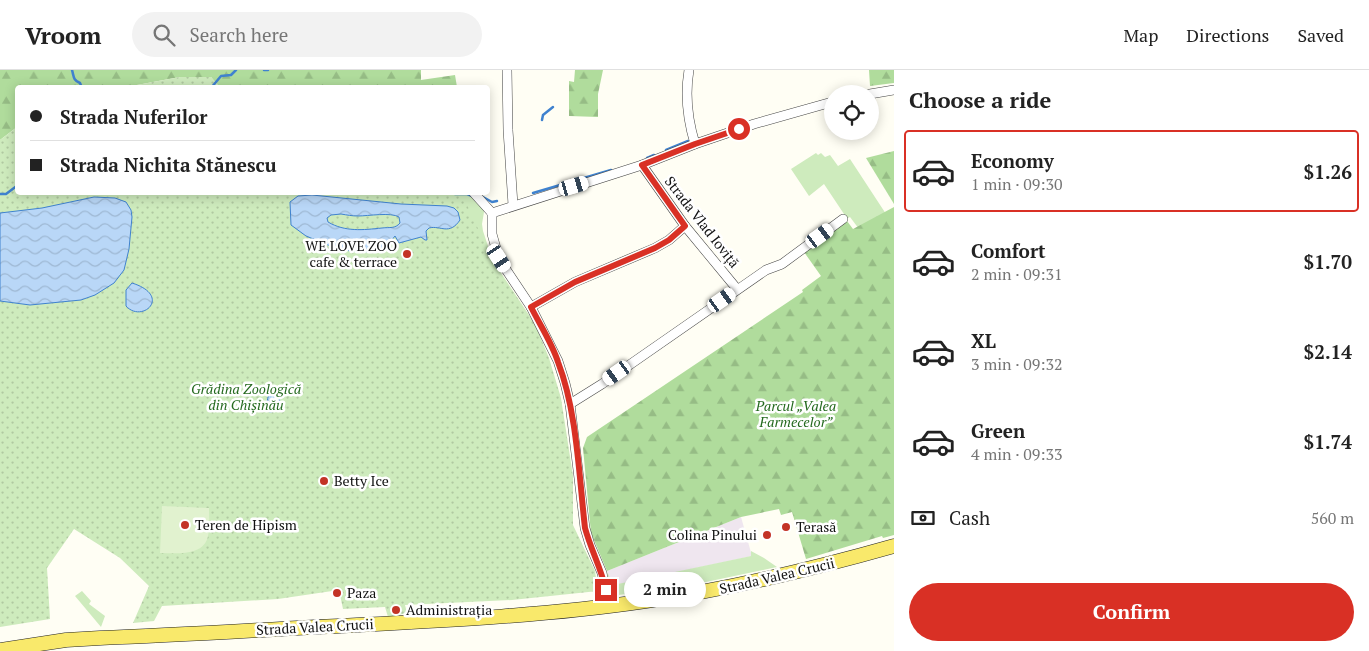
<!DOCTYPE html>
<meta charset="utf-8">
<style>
:root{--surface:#fff;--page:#f2f2f2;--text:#222;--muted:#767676;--line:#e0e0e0;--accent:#d93025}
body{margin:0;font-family:"PT Serif",serif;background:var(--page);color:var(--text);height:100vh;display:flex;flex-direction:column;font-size:19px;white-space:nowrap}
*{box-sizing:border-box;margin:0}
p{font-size:16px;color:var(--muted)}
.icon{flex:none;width:28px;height:28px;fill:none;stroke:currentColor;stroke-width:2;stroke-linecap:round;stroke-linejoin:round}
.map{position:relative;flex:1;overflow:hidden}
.side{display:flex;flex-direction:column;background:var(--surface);width:475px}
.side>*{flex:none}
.hud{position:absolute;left:15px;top:15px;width:475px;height:110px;border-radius:5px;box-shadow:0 2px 12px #0003;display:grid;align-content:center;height:110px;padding:0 15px;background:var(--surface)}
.fabs{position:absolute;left:824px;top:15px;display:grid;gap:10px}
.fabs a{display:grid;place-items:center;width:55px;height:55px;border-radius:50%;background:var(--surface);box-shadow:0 2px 12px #0003;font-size:25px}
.end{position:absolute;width:22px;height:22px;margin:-11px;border:6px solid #d93025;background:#fff;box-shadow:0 0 0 2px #fff}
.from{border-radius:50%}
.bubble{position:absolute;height:35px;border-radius:18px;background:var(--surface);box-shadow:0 2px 12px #0003;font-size:16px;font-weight:600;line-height:35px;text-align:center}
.car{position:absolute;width:15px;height:30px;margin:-15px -8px;border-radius:6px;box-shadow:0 0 4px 1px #0007;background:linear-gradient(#fff 24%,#345 0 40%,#fff 0 76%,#345 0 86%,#fff 0)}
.hud b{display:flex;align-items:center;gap:18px;height:48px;font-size:19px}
.hud b+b{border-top:1px solid var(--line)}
.hud i{width:12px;height:12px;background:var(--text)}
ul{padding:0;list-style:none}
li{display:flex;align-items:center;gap:15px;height:82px;margin:0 10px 8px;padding:0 5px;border:2px solid transparent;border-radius:5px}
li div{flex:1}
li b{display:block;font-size:19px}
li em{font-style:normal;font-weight:600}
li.on{border-color:var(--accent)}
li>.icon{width:45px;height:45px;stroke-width:1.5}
h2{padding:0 15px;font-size:22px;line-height:60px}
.pay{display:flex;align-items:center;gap:12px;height:55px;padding:0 15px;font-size:19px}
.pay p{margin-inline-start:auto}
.action{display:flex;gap:10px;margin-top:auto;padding:10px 15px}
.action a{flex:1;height:58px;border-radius:30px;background:var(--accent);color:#fff;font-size:20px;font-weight:600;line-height:58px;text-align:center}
header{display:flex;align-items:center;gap:30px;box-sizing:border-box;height:70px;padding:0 25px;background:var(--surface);border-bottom:1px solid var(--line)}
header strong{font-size:24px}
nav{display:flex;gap:28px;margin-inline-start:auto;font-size:18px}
.search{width:350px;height:45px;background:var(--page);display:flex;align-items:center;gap:12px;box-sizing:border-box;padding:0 18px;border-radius:28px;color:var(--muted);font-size:19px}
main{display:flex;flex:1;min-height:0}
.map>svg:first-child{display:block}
.industrial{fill:#efe6ef}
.grass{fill:#ceebbd}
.forest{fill:url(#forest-firs)}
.park{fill:url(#park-dots)}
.pitch{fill:#e1f2cf}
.water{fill:url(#water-waves);stroke:#3f82cf;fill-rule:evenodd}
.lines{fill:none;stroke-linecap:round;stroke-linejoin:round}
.stream{stroke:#3f82cf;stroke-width:2.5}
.minor-casing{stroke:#444;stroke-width:10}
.primary-casing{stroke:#222;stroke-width:15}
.minor{stroke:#fff;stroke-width:9}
.primary{stroke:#f9e96b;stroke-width:14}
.route{stroke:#d93025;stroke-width:6}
.poi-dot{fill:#c33326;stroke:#fff;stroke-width:2}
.labels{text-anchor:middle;stroke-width:5;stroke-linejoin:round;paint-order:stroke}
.street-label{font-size:14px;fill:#111;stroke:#fff}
.poi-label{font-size:14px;fill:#111;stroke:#fff;text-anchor:start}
.park-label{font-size:14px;font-style:italic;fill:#256a1f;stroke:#fff}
</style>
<header>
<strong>Vroom</strong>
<div class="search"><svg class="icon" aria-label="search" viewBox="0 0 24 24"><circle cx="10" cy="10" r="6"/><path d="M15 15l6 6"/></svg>Search here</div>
<nav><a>Map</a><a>Directions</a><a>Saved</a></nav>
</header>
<main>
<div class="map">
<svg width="894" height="581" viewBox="0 0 894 581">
<defs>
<pattern id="forest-firs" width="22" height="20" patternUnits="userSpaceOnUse" patternTransform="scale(1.25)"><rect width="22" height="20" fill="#b0dc9c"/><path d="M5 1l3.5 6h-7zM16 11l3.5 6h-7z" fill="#96bc85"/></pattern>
<pattern id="park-dots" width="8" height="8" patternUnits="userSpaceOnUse" patternTransform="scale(1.25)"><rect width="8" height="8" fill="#ceebbd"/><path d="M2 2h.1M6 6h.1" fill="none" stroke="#b0c8a1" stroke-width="1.8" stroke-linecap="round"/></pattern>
<pattern id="water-waves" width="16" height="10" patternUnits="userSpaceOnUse" patternTransform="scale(1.25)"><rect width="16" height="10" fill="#b9d7f7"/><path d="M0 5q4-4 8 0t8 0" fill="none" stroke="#9eb8d3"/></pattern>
</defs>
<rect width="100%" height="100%" fill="#fffef4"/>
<path class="industrial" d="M741,447L752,486L612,516L607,501Z"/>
<g class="grass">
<path d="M816,83L818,85L821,83L825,87L830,85L838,96L850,89L886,144L862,163L850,147L846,149L842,145L844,144L824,114L809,126L791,99Z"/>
<path d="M344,123H470L483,136L484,142L482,154L483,161L492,188Z"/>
<path d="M751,481L764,488L777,497L706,512L612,526L607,501L613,515L751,486Z"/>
<path d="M82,521L91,531L89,534L105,546L101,557L75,526Z"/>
</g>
<g class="forest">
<path d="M0,0H421V10L455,5L457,17L220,18L211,7H180L126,17L18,18L17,57L0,70Z"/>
<path d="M575,0H603L598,24V47L569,46V11L574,12Z"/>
<path d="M869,0H894V13L870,16Z"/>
<path d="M894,81V134L866,88Z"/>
<path d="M894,137V465L883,468L882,466L806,489L792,442L781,445L779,439L741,447L607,501L591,463L583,378L587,367L803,222L802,220L821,206L804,182L847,151L853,159Z"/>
</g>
<g class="park">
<path d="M180,7H211L220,17H126Z"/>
<path d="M17,57L18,122H411L463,126L493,191L535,254L549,288L561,328L573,406V455L595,501L598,521L512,530L405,535L407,543L388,547L385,537L343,539L339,520L278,529L162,536L154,551L133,553L149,516L120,488L74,459L47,498L50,549L0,557V70Z"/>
</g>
<path class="pitch" d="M162,436L209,438C209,447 210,457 208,466C204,487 175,483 160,483Z"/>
<g class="water">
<path d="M312,125L401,134L447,136L454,138L458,142L460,150C449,166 441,155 429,158L426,161L427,170H425L421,167L399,173L395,166L387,176L380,180L370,182L350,181L333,177L306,166L291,155L290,132L298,126ZM341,144C347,145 352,146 358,146C368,146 391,142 399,147L400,153C395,159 390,157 382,158C363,160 345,162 328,152L327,148L331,145Z"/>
<path d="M94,127L115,128L126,132L131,140L132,147L129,179L124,200L114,213L95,225L81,230L30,235L0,231V143L42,138Z"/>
<path d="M132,213C173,226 142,254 126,236V220Z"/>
<path d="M273,318H278C281,324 280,336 276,341L270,342L267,341C266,333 268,323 273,318Z"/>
</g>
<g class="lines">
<g class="stream">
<path d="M72,0C74,7 73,10 80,13L82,18"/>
<path d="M264,0H268"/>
<path d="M211,18L221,6L231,5L236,0"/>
<path d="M542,50L543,45L553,37"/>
<path d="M666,80L688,71"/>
<path d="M647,88L654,85"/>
<path d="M577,110L611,100"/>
<path d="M27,122H30"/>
<path d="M533,123L567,113"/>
<path d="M0,124H6L18,115"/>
<path d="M455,124H467L472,126"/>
<path d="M483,127L492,132L497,131"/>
</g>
<defs>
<g id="minor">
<path d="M507,0L508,60L513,135"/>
<path d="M689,0C685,24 688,51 695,74"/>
<path d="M870,24L894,20"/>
<path d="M642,95L685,156L737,219"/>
<path d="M473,122L492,143"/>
<path d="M492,143V164L499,189L531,237L558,291L565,313L570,334L585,458L590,475L602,503L609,536"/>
<path d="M492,143L642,95L695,74L754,54L832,32"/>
<path d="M531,237L575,212L655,178L669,170L685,156"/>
<path d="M570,334L602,314L766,200L782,194L843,149"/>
</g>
<path id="primary" d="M0,580L66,570L100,568C186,565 272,559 357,555C454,550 551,545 646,531C730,519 813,499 894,476"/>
</defs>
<use href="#minor" class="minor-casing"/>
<use href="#primary" class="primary-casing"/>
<use href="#minor" class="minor"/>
<use href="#primary" class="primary"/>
</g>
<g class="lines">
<path class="route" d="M606,520C601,498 591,480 585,458C579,406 577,341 558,292C552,273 540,255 531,237L575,212L655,178L669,170L685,156L642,95L695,74L739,59"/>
</g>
<g class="poi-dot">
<circle cx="407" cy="184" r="5"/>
<circle cx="324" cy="411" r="5"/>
<circle cx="185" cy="455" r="5"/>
<circle cx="786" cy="457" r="5"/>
<circle cx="767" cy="465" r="5"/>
<circle cx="337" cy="523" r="5"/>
<circle cx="396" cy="540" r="5"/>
</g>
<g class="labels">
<g class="street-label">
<text transform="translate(702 152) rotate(52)" y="5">Strada Vlad Ioviță</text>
<text transform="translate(777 506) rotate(-13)" y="5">Strada Valea Crucii</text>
<text transform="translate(315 557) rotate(-3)" y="5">Strada Valea Crucii</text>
</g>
<g class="poi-label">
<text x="397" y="181" text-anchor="end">WE LOVE ZOO<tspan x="397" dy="16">cafe &amp; terrace</tspan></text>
<text x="334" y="416">Betty Ice</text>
<text x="195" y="460">Teren de Hipism</text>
<text x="796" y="462">Terasă</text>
<text x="757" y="470" text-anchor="end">Colina Pinului</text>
<text x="347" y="528">Paza</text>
<text x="406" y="545">Administrația</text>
</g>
<g class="park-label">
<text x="246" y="324">Grădina Zoologică<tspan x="246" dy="16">din Chișinău</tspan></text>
<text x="796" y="341">Parcul „Valea<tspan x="796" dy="16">Farmecelor”</tspan></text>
</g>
</g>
</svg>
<div class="fabs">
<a><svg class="icon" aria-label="locate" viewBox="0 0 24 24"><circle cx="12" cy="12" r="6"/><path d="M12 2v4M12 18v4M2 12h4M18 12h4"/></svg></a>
</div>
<i class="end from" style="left:739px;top:59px"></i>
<i class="end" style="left:606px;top:520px"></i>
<div class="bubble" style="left:624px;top:502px;width:82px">2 min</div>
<i class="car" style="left:574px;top:116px;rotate:74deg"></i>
<i class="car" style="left:820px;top:166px;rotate:54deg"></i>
<i class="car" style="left:499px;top:188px;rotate:147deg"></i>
<i class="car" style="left:722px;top:230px;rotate:55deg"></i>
<i class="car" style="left:617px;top:303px;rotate:235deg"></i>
<div class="hud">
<b><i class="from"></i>Strada Nuferilor</b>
<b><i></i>Strada Nichita Stănescu</b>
</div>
</div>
<section class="side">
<h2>Choose a ride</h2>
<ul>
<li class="on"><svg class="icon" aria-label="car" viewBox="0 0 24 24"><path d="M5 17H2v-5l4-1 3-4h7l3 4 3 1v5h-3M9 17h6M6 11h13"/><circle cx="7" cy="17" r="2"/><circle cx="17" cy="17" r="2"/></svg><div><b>Economy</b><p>1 min · 09:30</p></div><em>$1.26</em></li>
<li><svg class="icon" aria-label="car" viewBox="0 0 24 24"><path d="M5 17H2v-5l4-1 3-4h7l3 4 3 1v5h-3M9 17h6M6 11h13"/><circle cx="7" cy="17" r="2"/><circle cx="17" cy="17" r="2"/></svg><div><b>Comfort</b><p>2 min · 09:31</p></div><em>$1.70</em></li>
<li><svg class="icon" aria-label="car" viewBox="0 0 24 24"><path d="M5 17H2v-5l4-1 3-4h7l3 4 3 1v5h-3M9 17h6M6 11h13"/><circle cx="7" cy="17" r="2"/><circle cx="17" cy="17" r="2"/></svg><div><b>XL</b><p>3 min · 09:32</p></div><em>$2.14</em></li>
<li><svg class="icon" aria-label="car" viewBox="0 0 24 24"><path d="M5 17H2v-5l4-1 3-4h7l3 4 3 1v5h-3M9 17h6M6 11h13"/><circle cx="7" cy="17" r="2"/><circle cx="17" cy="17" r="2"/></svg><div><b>Green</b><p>4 min · 09:33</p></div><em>$1.74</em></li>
</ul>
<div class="pay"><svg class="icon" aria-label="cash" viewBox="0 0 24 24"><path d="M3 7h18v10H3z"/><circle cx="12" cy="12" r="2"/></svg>Cash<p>560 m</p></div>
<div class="action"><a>Confirm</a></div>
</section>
</main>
